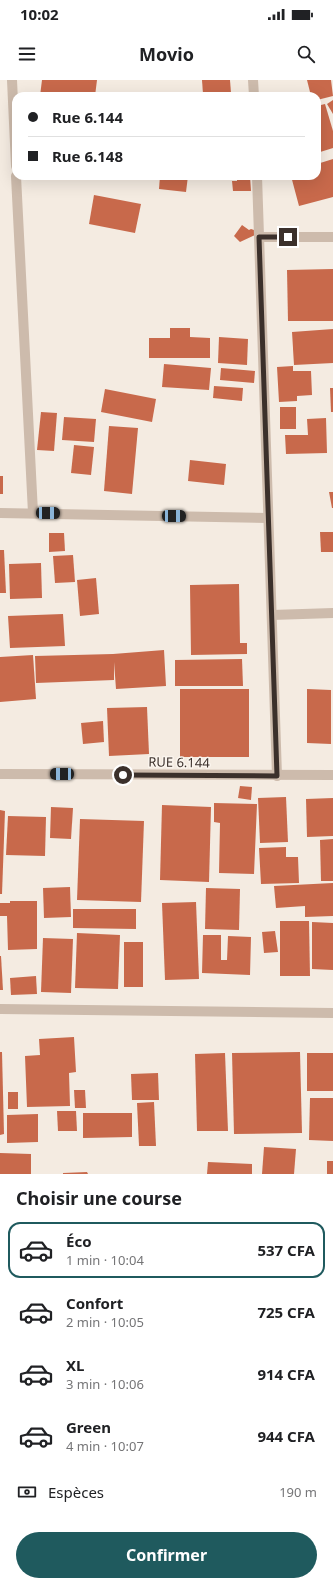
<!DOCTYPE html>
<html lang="fr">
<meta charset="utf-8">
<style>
:root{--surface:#fff;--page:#f6f6f6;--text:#202124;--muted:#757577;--line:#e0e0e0;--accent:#1f5a5e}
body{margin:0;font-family:"Noto Sans",sans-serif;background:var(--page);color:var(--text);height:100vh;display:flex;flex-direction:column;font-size:15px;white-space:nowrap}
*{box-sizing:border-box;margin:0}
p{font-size:13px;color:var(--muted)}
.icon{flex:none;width:22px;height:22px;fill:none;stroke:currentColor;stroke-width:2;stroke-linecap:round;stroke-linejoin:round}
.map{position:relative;height:1094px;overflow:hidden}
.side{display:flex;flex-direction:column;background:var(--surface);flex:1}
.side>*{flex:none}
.guide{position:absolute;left:12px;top:12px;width:309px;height:88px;border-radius:12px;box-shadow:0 4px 16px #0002;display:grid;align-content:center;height:88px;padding:0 16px;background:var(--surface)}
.end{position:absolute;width:18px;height:18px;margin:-9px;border:5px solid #3b302b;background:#fff;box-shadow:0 0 0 2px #fff}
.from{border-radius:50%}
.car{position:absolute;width:12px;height:24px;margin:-12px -6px;border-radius:5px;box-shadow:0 0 3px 1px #0007;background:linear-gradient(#222 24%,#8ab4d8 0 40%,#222 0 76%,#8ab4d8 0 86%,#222 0)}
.guide b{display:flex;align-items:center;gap:14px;height:38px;font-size:15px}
.guide b+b{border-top:1px solid var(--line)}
.guide i{width:10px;height:10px;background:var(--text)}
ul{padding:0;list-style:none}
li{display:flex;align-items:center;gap:12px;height:56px;margin:0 8px 6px;padding:0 8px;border:2px solid transparent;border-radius:12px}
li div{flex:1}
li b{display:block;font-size:15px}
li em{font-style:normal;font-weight:700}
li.active{border-color:var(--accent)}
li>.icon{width:36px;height:36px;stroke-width:1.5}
h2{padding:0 16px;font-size:18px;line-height:48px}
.pay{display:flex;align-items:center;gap:10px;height:44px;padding:0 16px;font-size:15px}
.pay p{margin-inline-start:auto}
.button{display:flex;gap:8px;margin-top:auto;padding:8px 16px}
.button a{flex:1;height:46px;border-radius:24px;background:var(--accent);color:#fff;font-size:16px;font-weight:700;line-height:46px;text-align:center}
.status{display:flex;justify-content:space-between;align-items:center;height:28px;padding:0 20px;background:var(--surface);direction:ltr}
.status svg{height:11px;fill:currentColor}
header{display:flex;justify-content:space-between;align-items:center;height:52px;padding:0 16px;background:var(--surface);font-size:18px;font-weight:700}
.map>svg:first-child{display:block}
.building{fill:#c8694b}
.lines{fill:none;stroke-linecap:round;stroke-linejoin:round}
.minor{stroke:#cdbbac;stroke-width:10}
.route{stroke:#3b302b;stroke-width:5}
.labels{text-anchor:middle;stroke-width:3;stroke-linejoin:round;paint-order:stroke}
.street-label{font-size:13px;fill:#3b302b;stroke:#fbf5ee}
</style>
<div class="status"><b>10:02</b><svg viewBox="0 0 49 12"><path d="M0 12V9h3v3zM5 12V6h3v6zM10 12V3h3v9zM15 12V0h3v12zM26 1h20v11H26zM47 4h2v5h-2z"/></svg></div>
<header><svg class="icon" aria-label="menu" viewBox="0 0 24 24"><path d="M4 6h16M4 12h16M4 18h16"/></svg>Movio<svg class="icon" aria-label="search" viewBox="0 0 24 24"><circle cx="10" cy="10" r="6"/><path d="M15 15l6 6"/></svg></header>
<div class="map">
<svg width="333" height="1094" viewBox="0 0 333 1094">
<rect width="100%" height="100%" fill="#f4ebe1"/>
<g class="building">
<path d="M42,0H97L95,16H40Z"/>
<path d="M202,0H230L231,13L203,14Z"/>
<path d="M307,0H331L333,16L317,20V16H311Z"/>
<path d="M333,20V34L327,24Z"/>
<path d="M325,24L333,51V68L317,73V26Z"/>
<path d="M333,79V117L299,126L291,96H317V84Z"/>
<path d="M160,96H188L186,112L159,109Z"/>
<path d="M199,96H215V97L199,98Z"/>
<path d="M237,96H250L251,111H233L232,101H237Z"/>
<path d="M94,115L141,124L135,153L89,144Z"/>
<path d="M242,145L249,150L251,149L254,150L255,155L240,162L234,156Z"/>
<path d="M333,189V241H288L287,190Z"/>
<path d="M170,248H190V257L210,258V278H149V258H170Z"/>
<path d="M333,249V283L294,285L292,252Z"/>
<path d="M219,257L248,259L247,285L218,283Z"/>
<path d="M164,284L211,288L209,310L162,307Z"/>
<path d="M293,286V291H311L312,315L297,316V321L279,322L277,287Z"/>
<path d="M221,288L255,291L254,303L220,300Z"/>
<path d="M214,306L243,308L242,321L213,318Z"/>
<path d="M330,308H333V332H331Z"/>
<path d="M105,309L156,319L152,342L101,332Z"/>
<rect x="280" y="327" width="16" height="22"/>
<path d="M41,332L57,333L54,371L37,370Z"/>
<path d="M64,337L96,339L94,362L62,360Z"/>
<path d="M326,338L327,373L286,374L285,355H308L307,339Z"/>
<path d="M109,346L138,348L132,414L104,411Z"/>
<path d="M74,365L94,367L91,395L71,393Z"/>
<path d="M190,380L226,384L224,405L188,401Z"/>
<rect x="0" y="396" width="3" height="18"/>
<path d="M329,412H333V428H332Z"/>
<path d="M320,452H333V472H321Z"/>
<path d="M49,453H64L65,471L49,472Z"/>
<path d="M0,470H4L6,513H0Z"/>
<path d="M73,475L75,502L55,503L53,476Z"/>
<path d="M41,483L42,518L10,519L9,484Z"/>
<path d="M96,498L99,534L80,536L77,500Z"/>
<path d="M239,504L240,563H247V574L191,575L190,505Z"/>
<path d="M63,534L65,566L10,568L8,536Z"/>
<path d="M164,570L166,606L116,609L114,582V600L36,603L35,576L113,574Z"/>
<path d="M33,575L36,619L0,622V577Z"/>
<path d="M242,579L243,606H175V580Z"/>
<rect x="180" y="609" width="69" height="68"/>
<path d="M307,609L331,610V664L307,663Z"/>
<path d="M147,627L149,674L109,676L107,628Z"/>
<path d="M103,641L104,662L83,664L81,643Z"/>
<path d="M240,706L252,707L251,720L238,718Z"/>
<path d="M286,717L288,762L260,763L258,718Z"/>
<path d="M333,718V756L307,757L306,719Z"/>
<path d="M214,723L257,724L254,794L219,793L220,743L214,742Z"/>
<path d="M162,725L211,727L209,802L160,800Z"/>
<path d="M51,727L73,728L71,759L50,758Z"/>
<path d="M0,730L5,731L2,814H0Z"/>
<path d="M8,736L46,737L45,776L6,775Z"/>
<path d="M80,739L144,741L141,822L77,820Z"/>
<path d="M333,759V801H321L320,760Z"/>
<path d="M286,767V777H298L299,803L261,804L259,768Z"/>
<path d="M333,803V836L305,837V826L276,828L274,806Z"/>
<path d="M70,807L71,837L44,838L43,808Z"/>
<path d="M206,808L240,809L239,850L205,849Z"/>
<path d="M10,821H37V869L8,870L7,836H10H0V823H10V829Z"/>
<path d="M196,822L199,899L165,900L162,823Z"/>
<path d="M73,829H136V849L73,848Z"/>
<path d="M280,841H309L310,896H280Z"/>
<path d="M312,842L333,843V890L312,889Z"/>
<path d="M275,851L278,872L264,873L262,852Z"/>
<path d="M77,853L120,855L118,909L75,908Z"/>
<path d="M203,855H221V880H227L228,856L251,857L250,895L202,893Z"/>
<path d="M43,858L73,859L71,913L41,912Z"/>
<rect x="124" y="862" width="19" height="45"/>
<path d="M0,876H1L3,910H0Z"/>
<path d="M36,896L37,914L11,915L10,898Z"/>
<path d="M74,957L76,992L69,993L70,1026L27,1027L25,976L40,975L39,959Z"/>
<path d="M0,972H2L4,1054L0,1055Z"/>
<path d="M300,972L302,1053L234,1054L232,973Z"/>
<path d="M225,973L228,1051H197L195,974Z"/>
<rect x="307" y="973" width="26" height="38"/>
<path d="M158,993L159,1020H132L131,994Z"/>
<path d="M74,1010H85L86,1028H75Z"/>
<rect x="8" y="1012" width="10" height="17"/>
<path d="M310,1018H333V1061L309,1060Z"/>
<path d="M154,1022L156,1066H139L137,1023Z"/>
<path d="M57,1031H76L77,1051H58Z"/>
<path d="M83,1033H132V1057L83,1058Z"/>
<path d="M38,1034V1062L7,1063V1035Z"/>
<path d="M264,1067L296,1069L294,1094H262Z"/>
<path d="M0,1073L31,1074V1094H0Z"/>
<rect x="327" y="1081" width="6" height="13"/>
<path d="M208,1082L252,1084V1094H207Z"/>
<path d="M87,1092L88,1094H63V1093Z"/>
</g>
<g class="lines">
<g class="minor">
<path d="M12,0L16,86"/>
<path d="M253,0L254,16"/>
<path d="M16,96L33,433"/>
<path d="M257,96L277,696"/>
<path d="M259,157H333"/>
<path d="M0,433L268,438"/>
<path d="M272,535L333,533"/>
<path d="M0,694L333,695"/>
<path d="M0,929L333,933"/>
</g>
</g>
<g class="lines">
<path class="route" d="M123,695L277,696L259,157H288"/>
</g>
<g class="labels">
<g class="street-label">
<text transform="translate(179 682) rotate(1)" y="5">RUE 6.144</text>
</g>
</g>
</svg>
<i class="end from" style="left:123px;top:695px"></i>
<i class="end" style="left:288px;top:157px"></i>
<i class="car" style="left:48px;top:433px;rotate:91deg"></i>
<i class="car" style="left:174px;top:436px;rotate:91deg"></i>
<i class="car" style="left:62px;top:694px;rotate:270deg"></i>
<div class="guide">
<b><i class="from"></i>Rue 6.144</b>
<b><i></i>Rue 6.148</b>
</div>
</div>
<section class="side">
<h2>Choisir une course</h2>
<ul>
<li class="active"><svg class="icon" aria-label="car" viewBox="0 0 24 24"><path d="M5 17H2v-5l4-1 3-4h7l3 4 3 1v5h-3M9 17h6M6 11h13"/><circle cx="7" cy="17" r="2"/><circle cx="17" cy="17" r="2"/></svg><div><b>Éco</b><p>1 min · 10:04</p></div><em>537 CFA</em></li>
<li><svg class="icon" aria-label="car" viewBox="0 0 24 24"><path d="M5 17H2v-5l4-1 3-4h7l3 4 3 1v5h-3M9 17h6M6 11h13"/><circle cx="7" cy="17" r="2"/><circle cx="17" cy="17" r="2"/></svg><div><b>Confort</b><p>2 min · 10:05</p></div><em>725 CFA</em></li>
<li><svg class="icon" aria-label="car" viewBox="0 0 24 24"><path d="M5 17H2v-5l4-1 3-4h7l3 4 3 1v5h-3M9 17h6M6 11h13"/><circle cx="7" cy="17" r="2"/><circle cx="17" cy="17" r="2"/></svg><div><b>XL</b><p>3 min · 10:06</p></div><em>914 CFA</em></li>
<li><svg class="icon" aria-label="car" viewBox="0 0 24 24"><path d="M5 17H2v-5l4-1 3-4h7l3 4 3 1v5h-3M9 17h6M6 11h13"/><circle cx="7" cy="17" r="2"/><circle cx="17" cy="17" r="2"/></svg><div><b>Green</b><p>4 min · 10:07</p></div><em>944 CFA</em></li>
</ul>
<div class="pay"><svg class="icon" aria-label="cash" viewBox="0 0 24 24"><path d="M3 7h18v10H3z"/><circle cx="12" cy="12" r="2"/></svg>Espèces<p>190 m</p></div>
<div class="button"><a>Confirmer</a></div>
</section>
